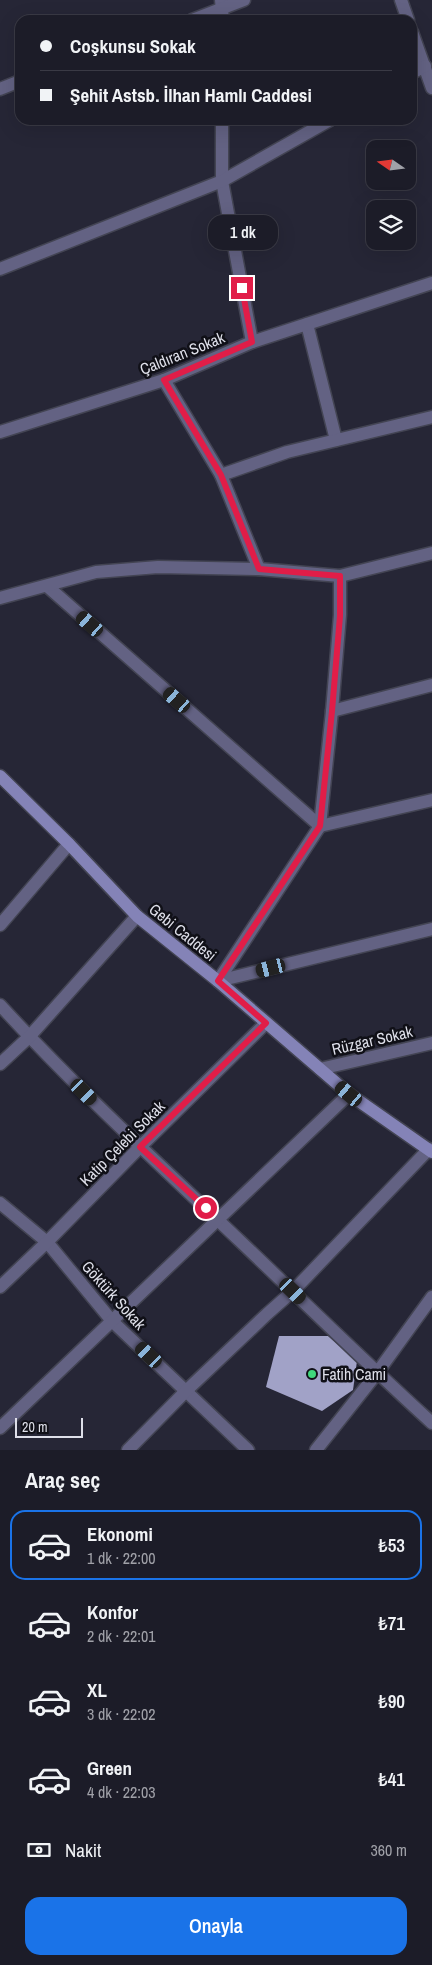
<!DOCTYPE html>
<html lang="tr">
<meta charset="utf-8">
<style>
:root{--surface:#1c1c28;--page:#252530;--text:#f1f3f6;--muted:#a0a1a8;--line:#3a3a45;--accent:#1a73e8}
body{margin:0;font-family:"Archivo Narrow",sans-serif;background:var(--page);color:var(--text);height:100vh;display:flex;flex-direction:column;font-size:19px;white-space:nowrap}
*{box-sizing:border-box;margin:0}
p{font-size:16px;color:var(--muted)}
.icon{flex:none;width:28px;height:28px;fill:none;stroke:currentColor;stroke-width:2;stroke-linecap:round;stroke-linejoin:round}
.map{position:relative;height:1450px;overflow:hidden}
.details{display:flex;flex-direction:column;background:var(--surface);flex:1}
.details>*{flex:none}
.top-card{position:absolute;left:15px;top:15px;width:402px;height:110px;border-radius:15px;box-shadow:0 5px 20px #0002,0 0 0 1px var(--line);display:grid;align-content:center;height:110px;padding:0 25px;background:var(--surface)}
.needle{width:32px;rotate:284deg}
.controls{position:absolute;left:366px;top:140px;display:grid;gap:10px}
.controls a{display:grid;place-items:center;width:50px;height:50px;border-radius:10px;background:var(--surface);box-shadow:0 5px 20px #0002,0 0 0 1px var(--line);font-size:25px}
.scale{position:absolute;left:15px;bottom:12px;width:68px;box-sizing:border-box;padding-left:5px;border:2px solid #dedfe9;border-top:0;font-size:14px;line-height:18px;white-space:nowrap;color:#dedfe9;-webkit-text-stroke:4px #101017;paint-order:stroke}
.end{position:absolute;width:22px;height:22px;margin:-11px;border:6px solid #e11d48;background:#fff;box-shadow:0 0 0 2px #fff}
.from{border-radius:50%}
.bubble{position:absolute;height:35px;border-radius:15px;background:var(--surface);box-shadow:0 5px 20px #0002,0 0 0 1px var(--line);font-size:16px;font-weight:600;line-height:35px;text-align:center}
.car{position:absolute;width:15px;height:30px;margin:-15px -8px;border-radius:6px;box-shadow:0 0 4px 1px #0007;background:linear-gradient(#222 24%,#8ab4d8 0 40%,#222 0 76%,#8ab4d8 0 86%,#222 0)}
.top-card b{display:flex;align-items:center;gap:18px;height:48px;font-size:19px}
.top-card b+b{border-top:1px solid var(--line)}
.top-card i{width:12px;height:12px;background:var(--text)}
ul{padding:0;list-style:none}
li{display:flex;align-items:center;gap:15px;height:70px;margin:0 10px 8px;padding:0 15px;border:2px solid transparent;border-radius:15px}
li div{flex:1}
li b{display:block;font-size:19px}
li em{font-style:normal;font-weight:600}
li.active{border-color:var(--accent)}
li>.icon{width:45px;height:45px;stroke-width:1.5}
h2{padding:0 25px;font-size:22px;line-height:60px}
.pay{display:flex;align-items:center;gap:12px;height:55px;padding:0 25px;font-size:19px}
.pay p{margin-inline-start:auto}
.cta{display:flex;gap:10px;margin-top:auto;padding:10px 25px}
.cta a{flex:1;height:58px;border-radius:15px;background:var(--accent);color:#fff;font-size:20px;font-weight:600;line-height:58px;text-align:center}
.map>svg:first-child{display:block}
.building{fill:#a1a2c7}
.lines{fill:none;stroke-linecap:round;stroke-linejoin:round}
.minor-casing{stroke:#434453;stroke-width:15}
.secondary-casing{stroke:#434453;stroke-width:15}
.minor{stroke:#636283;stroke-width:12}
.secondary{stroke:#8483b7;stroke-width:12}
.route{stroke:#e11d48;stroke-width:6}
.poi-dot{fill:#40d77c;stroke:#101017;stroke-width:2}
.labels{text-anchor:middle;stroke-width:5;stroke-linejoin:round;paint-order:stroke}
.street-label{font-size:16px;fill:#dedfe9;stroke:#101017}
.poi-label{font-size:16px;fill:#dedfe9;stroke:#101017;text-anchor:start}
</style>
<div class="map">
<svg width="432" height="1450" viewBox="0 0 432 1450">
<rect width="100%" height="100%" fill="#262636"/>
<path class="building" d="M279,1336H328L357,1361L353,1390L322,1411L266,1387Z"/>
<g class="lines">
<defs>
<g id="minor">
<path d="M221,0L223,20"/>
<path d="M401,0L408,20"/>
<path d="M192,20L244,0"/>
<path d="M412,32L432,88"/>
<path d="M412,73L425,66"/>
<path d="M0,89L20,81"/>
<path d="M222,120V181L252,342"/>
<path d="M0,269L222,181L330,120"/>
<path d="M307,324L336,440"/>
<path d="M164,380L221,475L287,452L432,417"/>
<path d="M0,432L164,380L252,342L432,283"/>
<path d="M221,475L259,569"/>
<path d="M47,586L320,826L432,800"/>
<path d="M0,598L96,572L158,567L259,569L340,576L432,553"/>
<path d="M332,711L432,685"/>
<path d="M0,925L69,844"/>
<path d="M218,981L320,826L332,711L340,615V576"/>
<path d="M218,981L432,929"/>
<path d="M0,1005C76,1088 159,1164 240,1241C304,1302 367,1364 432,1423"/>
<path d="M0,1064L29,1037L137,916"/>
<path d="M320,1069L432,1043"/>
<path d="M0,1203L47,1242L112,1321L248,1450"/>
<path d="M0,1287L47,1242L140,1147L266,1023"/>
<path d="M0,1428L349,1094"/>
<path d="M128,1450L187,1390L267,1314L293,1291L429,1149"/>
<path d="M316,1450L377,1373L432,1297"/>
</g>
<path id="secondary" d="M0,776L69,844L137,916L218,981L349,1094L432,1152"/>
</defs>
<use href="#minor" class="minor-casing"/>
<use href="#secondary" class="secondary-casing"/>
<use href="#minor" class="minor"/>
<use href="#secondary" class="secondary"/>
</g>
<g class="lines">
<path class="route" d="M206,1208L140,1147L266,1023L218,981L320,826L332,711L340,616V576L259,569L221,475L164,380L252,342L242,288"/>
</g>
<circle class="poi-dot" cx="312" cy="1374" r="5"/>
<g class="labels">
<g class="street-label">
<text transform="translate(182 353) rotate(-22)" y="6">Çaldıran Sokak</text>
<text transform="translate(183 932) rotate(39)" y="6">Gebi Caddesi</text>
<text transform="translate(372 1040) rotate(-13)" y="6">Rüzgar Sokak</text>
<text transform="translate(122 1143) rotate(-45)" y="6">Katip Çelebi Sokak</text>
<text transform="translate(114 1295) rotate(48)" y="6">Göktürk Sokak</text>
</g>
<g class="poi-label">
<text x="322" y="1380">Fatih Cami</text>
</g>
</g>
</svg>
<div class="controls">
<a><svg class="needle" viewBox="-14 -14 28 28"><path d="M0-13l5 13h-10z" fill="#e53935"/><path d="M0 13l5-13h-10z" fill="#a0a1a8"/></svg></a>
<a><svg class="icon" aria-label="layers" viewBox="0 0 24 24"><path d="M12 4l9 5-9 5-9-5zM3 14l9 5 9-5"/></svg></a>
</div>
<div class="scale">20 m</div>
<i class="end from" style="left:206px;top:1208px"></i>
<i class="end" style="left:242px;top:288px"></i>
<div class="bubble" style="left:208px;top:215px;width:70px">1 dk</div>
<i class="car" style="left:90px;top:624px;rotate:311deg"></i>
<i class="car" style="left:177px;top:700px;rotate:311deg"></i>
<i class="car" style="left:271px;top:968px;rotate:256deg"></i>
<i class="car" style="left:84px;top:1092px;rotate:135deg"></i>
<i class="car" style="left:349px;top:1094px;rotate:310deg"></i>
<i class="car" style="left:293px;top:1291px;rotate:134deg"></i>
<i class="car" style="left:149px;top:1355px;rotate:313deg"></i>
<div class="top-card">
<b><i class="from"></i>Coşkunsu Sokak</b>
<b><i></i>Şehit Astsb. İlhan Hamlı Caddesi</b>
</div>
</div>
<section class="details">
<h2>Araç seç</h2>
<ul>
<li class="active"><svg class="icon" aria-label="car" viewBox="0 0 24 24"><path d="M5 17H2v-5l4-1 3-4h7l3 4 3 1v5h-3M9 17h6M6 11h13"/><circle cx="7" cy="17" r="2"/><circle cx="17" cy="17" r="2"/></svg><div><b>Ekonomi</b><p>1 dk · 22:00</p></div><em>₺53</em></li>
<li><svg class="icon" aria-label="car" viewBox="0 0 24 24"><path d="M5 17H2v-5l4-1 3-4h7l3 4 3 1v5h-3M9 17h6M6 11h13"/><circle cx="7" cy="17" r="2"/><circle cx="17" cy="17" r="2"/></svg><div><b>Konfor</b><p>2 dk · 22:01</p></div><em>₺71</em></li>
<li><svg class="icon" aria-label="car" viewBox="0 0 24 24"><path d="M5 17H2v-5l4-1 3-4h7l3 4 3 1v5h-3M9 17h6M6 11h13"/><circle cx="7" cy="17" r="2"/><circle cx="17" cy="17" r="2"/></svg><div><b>XL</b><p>3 dk · 22:02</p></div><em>₺90</em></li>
<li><svg class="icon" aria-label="car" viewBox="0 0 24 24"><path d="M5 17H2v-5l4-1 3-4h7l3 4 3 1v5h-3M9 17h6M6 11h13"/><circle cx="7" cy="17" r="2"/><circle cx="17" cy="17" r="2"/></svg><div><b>Green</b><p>4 dk · 22:03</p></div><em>₺41</em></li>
</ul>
<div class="pay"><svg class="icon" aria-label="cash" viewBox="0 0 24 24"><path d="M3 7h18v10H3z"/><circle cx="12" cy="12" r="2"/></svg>Nakit<p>360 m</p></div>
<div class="cta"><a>Onayla</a></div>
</section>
